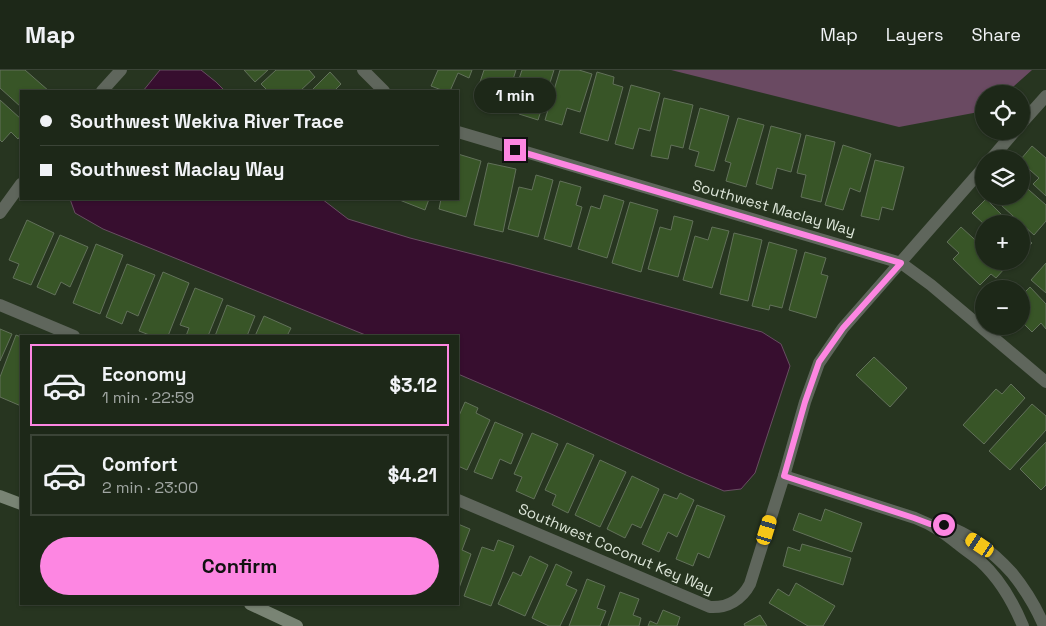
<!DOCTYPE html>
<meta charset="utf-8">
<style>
:root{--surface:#1d2818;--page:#253021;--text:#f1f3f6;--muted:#a0a6a2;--line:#3b4437;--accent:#fd86e2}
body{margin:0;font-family:"Space Grotesk",sans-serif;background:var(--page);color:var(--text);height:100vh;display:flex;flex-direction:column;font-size:19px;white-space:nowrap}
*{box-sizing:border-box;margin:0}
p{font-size:16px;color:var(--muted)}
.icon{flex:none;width:28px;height:28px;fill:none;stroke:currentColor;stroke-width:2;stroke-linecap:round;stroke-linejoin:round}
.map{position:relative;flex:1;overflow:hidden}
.sheet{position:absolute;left:20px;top:265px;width:439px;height:270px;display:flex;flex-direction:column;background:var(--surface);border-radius:0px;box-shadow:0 1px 4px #0004,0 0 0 1px var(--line)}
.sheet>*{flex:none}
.banner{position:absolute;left:20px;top:20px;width:439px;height:110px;border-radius:0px;box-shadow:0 1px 4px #0004,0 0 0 1px var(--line);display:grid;align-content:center;height:110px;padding:0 20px;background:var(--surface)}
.fabs{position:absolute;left:975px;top:15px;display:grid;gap:10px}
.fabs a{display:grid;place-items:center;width:55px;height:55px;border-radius:50%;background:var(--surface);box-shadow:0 1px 4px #0004,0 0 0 1px var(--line);font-size:25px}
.end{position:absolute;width:22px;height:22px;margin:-11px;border:6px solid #fd86e2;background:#111;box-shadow:0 0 0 2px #111}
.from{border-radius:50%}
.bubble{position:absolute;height:35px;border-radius:18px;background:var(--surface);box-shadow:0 1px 4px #0004,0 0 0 1px var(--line);font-size:16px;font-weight:700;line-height:35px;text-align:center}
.car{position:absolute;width:15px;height:30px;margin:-15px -8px;border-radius:6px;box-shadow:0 0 4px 1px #0007;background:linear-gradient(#f5c518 24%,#345 0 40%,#f5c518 0 76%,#345 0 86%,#f5c518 0)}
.banner b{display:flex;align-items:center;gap:18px;height:48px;font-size:19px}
.banner b+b{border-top:1px solid var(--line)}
.banner i{width:12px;height:12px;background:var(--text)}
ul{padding:9px 0 0;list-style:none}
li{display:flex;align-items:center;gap:15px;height:82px;margin:0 10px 8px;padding:0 10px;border:2px solid var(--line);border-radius:0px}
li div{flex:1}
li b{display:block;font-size:19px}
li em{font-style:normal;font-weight:700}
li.active{border-color:var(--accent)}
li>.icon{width:45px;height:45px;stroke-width:1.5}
.primary-button{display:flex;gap:10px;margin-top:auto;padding:10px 20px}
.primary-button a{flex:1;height:58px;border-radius:30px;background:var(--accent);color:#111;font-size:20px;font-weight:700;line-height:58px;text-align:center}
header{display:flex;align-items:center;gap:30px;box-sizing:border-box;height:70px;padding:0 25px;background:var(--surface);border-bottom:1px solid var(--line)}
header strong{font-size:24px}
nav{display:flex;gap:28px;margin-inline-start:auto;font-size:18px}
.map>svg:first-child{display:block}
.green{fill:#6a4a62}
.water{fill:#370e2f;stroke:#684e62}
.building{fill:#385527;stroke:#62715a}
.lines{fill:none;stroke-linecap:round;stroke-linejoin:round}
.street{stroke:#5f665c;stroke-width:12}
.secondary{stroke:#798474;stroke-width:12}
.route{stroke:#fd86e2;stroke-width:6}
.labels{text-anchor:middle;stroke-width:5;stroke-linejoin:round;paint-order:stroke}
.street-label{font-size:15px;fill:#dce5d8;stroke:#273520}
</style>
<header>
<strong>Map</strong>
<nav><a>Map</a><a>Layers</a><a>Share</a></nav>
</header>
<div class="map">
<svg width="1046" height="556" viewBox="0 0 1046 556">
<rect width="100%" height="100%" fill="#273520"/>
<path class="green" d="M671,0H1032L1005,24H984V41L899,57Z"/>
<g class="water">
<path d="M160,0H201L216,12L225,21H143Z"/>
<path d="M70,129H322L348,149L410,168L511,194L762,262L781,274L790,296L755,403L741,419L724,421L686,405L549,343L458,304V266H368L103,159L75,143Z"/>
</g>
<g class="building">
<path d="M0,0H25L49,21H21V37L0,18Z"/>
<path d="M244,0H268L255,12Z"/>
<path d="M276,0H309L315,7L300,21H268L261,14Z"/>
<path d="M438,0H472L469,8L458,3L450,21H444L431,16Z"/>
<path d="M484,0H516L503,41L485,36L489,22L478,18Z"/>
<path d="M522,0H554L538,50L519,44L525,24L515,21Z"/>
<path d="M560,0H579L592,4L580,42L567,38L562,55L545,50Z"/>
<path d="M330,2L341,14L334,21H311Z"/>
<path d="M597,2L614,7L613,14L623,17L608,71L580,63Z"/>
<path d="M631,15L660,23L650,61L639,58L633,79L615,74Z"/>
<path d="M664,28L693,35L683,78L671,75L668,89L651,86Z"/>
<path d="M0,30L21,49V65L18,69L11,62L2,72L0,70Z"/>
<path d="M700,38L729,46L714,101L695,96L699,82L689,79Z"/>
<path d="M738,48L764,55L746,117L726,111L731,93L725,91Z"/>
<path d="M771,56L801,64L791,102L777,98L772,119L756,114Z"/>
<path d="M806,65L835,72L821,132L801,127L806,105L797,103Z"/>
<path d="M843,75L871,84L860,122L850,118L843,140L825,135Z"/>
<path d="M1032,76L1046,88V126L1033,114L1039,108L1021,92V89Z"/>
<path d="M458,84L481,91L466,147L439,139L441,129H458Z"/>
<path d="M875,90L904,97L893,140L882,137L879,150L861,146Z"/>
<path d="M488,93L516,99L503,162L474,155Z"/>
<path d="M536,105L553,110L538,167L508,159L519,117L532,120Z"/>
<path d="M560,111L581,117L576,135L582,137L571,177L544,169Z"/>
<path d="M1021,113L1046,135V151L1034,165L991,126H1021Z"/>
<path d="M604,125L624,131L607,188L578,179L591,136L600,139Z"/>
<path d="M397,129H429L425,140Z"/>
<path d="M986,129L1011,154H984L972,143Z"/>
<path d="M630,132L658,140L641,202L612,193Z"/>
<path d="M674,146L693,151L678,207L648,199L660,157L671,160Z"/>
<path d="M27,150L54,163L31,215L13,208L19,194L9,190Z"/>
<path d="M712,157L729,161L712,218L683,210L695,166L708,170Z"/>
<path d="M961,157L984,178V191H998L1005,198L996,208L991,204L980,215L953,189L959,183L947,172Z"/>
<path d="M734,163L762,170L748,231L720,224Z"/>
<path d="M1021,163L1032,173L1021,184Z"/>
<path d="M60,165L88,177L70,217L61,212L55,225L37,217Z"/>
<path d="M769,172L797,180L782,238L770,235L769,240L752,236Z"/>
<path d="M96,174L123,185L100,244L73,233Z"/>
<path d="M805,182L826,188L821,204L828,206L816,248L789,240Z"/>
<path d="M1046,193V223L1031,210Z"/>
<path d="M127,194L155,205L138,246L127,241L122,254L106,247Z"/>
<path d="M163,202L189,213L168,266H152L139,261Z"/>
<path d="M1030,217L1046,234V259L1041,253L1032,262L1021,251V226Z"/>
<path d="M195,218L223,229L208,266H186L189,258L180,255Z"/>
<path d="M227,235L255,246L247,266H215Z"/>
<path d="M264,246L291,258L287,266H255Z"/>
<path d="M0,259L12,264L0,291Z"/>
<path d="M16,265L21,267V336L0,327V307Z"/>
<path d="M874,287L907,318L890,337L856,305Z"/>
<path d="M1011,314L1025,328L984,374L963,355L996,319L1002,324Z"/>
<path d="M465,332L478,338L476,343L490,350L467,400L458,396V376L459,373L458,372V348Z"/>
<path d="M1032,334L1046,346V360L1010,400L989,381Z"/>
<path d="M495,352L523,364L511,394L500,389L492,409L474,402Z"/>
<path d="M532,363L558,374L534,429L516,421L522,407L514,404Z"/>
<path d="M1046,372V415L1041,420L1020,399Z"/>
<path d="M567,373L594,385L568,443L552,435L556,425L545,420Z"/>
<path d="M600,390L626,402L600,457L575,445Z"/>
<path d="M632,406L659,419L641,458L632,454L625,468L607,459Z"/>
<path d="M680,423L694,430L677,467L668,462L659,482L642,474L664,424L677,429Z"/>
<path d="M697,435L725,446L709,488L698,483L693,496L676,489Z"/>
<path d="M825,439L862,453L852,482L793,460L799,443L821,451Z"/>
<path d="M458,454L470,459L462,480L471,484L458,521Z"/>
<path d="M498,470L514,476L491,536L464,526L482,477L494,481Z"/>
<path d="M802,474L851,488L843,515L783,496L788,477L800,481Z"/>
<path d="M530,486L548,495L525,546L498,534L513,502L521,506Z"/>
<path d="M556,494L572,502L566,515L577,520L560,556H549L532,548Z"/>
<path d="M587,509L605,516L597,538L606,541L600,556H569Z"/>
<path d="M796,513L835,536L823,556H808L769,533L778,519L789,526Z"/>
<path d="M620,522L639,529L633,545L641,548L639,556H608Z"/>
<path d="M663,540L680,547L677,556H648L650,551L657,554Z"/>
<path d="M760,545L767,556H745L744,554Z"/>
</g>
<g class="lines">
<g class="street">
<path d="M363,0L384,21"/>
<path d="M102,21L121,0"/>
<path d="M1021,54L1046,26"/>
<path d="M458,62L901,193L931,215L1046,312"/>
<path d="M991,89L1015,61"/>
<path d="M0,143L21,114"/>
<path d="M0,235L74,266"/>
<path d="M784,406L915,448C933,455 943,462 958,474C965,480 973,485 980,491C999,508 1013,532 1023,556"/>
<path d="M458,430L710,537C728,538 742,529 750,514L784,406L805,332L819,293L843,258L984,97"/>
<path d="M935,454C963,457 994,483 1012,503C1025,519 1036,537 1044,556"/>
</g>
<g class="secondary">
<path d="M0,426L21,434"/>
<path d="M250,534L297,556"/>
</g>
</g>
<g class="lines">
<path class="route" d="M515,80L901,193L843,258L819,292L805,332L784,406L914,448L930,454L944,455"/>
</g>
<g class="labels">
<g class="street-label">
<text transform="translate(774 138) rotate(16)" y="5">Southwest Maclay Way</text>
<text transform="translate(616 479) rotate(23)" y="5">Southwest Coconut Key Way</text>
</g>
</g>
</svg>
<div class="fabs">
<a><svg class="icon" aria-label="locate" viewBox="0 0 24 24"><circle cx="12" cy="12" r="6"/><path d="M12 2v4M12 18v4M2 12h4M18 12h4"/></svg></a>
<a><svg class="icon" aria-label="layers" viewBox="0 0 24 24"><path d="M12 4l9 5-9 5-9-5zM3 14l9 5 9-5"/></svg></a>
<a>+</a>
<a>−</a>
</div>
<i class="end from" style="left:944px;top:455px"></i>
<i class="end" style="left:515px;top:80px"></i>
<div class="bubble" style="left:474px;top:8px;width:82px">1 min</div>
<i class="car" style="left:767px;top:460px;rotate:17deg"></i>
<i class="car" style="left:980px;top:475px;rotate:304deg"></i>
<div class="banner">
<b><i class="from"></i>Southwest Wekiva River Trace</b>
<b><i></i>Southwest Maclay Way</b>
</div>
<section class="sheet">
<ul>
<li class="active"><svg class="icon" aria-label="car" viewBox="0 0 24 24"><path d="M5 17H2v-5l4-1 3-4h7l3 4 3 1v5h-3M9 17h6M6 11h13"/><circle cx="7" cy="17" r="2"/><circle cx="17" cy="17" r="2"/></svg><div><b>Economy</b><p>1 min · 22:59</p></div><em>$3.12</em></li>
<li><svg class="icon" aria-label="car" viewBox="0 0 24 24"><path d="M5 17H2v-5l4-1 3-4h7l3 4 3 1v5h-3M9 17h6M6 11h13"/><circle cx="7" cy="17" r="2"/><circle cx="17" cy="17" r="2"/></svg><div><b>Comfort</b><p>2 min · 23:00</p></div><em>$4.21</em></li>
</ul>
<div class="primary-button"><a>Confirm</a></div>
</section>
</div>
